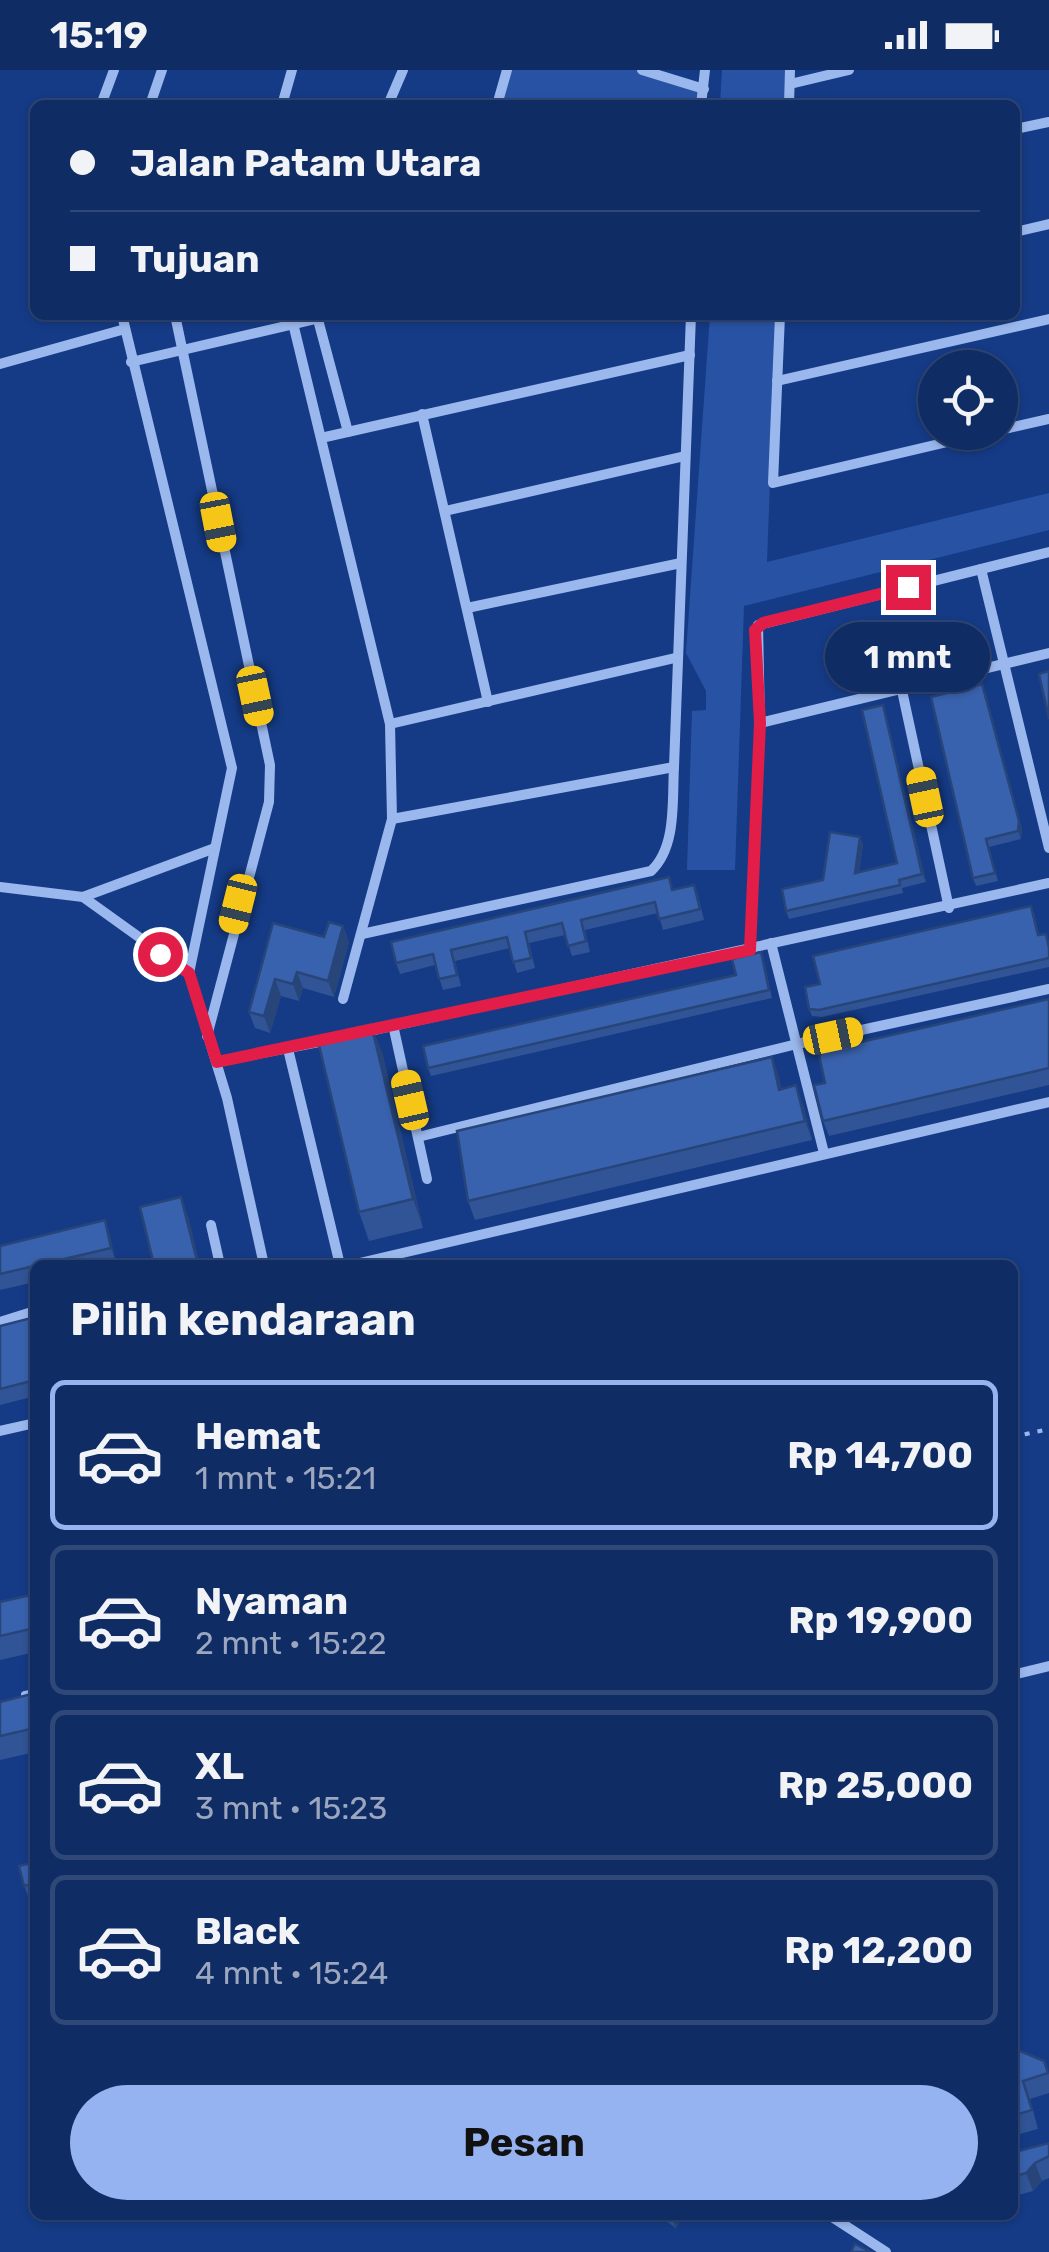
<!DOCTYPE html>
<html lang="id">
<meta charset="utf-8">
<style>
:root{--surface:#102c64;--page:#1e386d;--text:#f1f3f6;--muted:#9ca7bf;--line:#304878;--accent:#95b2f1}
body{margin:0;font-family:Rubik,sans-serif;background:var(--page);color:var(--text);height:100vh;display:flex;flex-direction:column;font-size:38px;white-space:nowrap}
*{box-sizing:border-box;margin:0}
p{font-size:32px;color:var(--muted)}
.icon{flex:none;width:55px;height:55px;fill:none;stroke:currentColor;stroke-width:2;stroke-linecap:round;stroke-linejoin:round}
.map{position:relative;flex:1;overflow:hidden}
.details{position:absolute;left:30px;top:1190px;width:988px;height:960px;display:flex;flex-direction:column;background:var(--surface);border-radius:15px;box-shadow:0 2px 8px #0004,0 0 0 2px var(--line)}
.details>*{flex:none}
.guide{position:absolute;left:30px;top:30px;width:990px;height:220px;border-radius:15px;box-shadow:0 2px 8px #0004,0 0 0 2px var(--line);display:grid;align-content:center;height:220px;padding:0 40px;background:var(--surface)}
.buttons{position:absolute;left:918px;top:280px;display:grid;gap:20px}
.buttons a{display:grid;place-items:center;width:100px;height:100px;border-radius:50%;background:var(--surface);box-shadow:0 2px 8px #0004,0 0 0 2px var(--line);font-size:50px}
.end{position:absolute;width:45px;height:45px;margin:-22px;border:12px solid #e11d48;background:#fff;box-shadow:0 0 0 5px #fff}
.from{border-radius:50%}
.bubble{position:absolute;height:70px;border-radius:35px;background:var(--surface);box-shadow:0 2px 8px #0004,0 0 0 2px var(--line);font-size:32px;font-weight:700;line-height:70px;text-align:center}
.car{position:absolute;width:30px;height:60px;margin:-30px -15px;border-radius:12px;box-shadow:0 0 8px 2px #0007;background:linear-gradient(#f5c518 24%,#345 0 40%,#f5c518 0 76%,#345 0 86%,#f5c518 0)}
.guide b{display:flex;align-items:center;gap:35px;height:95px;font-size:38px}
.guide b+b{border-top:2px solid var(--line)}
.guide i{width:25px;height:25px;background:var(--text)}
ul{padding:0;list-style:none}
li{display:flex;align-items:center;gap:30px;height:150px;margin:0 20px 15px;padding:0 20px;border:5px solid var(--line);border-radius:15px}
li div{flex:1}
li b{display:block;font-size:38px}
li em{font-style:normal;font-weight:700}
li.selected{border-color:var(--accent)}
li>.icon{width:90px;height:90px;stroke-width:1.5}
h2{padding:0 40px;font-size:45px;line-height:120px}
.cta{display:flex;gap:20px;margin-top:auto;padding:20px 40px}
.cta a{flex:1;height:115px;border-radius:60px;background:var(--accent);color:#111;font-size:40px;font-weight:700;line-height:115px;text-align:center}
.status{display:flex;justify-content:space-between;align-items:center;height:70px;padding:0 50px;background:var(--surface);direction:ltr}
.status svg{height:28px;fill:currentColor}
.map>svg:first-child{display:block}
.green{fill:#2853a5}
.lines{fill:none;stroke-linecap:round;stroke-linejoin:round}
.path{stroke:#9bb8ee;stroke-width:4;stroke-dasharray:5 8;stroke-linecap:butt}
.lane{stroke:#9bb8ee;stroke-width:8}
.street{stroke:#9bb8ee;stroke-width:10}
.wall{fill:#315496}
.shaded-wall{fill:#28457a}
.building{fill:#3962ae;stroke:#28457a;stroke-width:2.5}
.route{stroke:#e11d48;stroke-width:12}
</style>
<div class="status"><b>15:19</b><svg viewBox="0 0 49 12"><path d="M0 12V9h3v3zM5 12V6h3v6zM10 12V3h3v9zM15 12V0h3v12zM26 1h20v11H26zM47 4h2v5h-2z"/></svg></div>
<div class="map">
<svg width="1049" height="2182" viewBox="0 0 1049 2182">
<rect width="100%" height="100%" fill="#153b86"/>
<g class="green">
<path d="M507,0H642L704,19L701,35H497Z"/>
<path d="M722,0H786L785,35H720Z"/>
<path d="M710,245H776L767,492L1049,423V460L744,536L735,800H687L692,641L706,640V621L686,583Z"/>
</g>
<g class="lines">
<path class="path" d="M1012,1367L1049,1359"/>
<path class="lane" d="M25,1625L35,1623"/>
<g class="street">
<path d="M642,0L704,19"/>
<path d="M790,14L849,0"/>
<path d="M101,35L114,0"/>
<path d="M150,35L162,0"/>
<path d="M282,35L292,0"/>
<path d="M388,35L403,0"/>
<path d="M497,35L507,0"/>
<path d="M701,35L705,0"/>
<path d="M789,35L790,0"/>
<path d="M1015,59L1049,52"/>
<path d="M1015,162L1049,154"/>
<path d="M122,245L232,698L189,903"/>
<path d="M175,245L270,695L269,732L207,966"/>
<path d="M291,245L390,654L392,749L343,929"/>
<path d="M780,245L773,413L990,362"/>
<path d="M317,246L348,362"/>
<path d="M131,292L333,245"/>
<path d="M0,294L125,259"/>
<path d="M777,311L1049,249"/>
<path d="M422,344L488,632"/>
<path d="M1000,360L1049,349"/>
<path d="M321,368L690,285"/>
<path d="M445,441L685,386"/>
<path d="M1049,482L758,555L760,653L1049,583"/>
<path d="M981,499L1049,778"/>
<path d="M467,538L681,493"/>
<path d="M901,616L949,838"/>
<path d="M390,654L675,588"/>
<path d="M392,749L674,697"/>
<path d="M0,817L83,827L189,903L227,1028L264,1195"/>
<path d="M83,827L215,778"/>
<path d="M362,864L651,801C677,777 672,730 674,697L691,245"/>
<path d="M771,873L824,1083"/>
<path d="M750,880L760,653"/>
<path d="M393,955L427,1109"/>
<path d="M360,963L1049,813"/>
<path d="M288,979L340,1195"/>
<path d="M217,992L329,970"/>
<path d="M418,1067L797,974L1049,919"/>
<path d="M211,1155L220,1195"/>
<path d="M351,1195L1049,1032"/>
<path d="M0,1252L35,1241"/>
<path d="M0,1361L35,1353"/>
<path d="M1012,1605L1049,1596"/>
<path d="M829,2145L886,2182"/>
</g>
</g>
<g class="wall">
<path d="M985,622L1022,759L1021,769L989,777L998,811L976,816L973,808Z"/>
<path d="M883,635L926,812L902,818L903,823L789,849L786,841L823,810L860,767L863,775L859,802L897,793Z"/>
<path d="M673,819L698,825L704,850L663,860L658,843L585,860L590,882L572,886L565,865L529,873L535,898L517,903L510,878L455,891L461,916L443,920L435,895L400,904L396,893Z"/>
<path d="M1034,843L1039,865L1046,864L1049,872V897L822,947L812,946L809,939L820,914Z"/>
<path d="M273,853L324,867L343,856L349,872L334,927L303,918L299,931L281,926L270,963L255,958L249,942Z"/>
<path d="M764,891L772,928L431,1006L428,998L736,905Z"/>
<path d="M1049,929V1015L829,1066L823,1051L825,1013Z"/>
<path d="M382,982L423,1158L369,1171L359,1142Z"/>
<path d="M772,987L781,1019L803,1035L812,1070L475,1150L468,1131Z"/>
<path d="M105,1150L116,1192L106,1195H35V1212L0,1220V1176Z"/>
<path d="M35,1247V1326L0,1335V1256Z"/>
<path d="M35,1524V1582L0,1590V1532Z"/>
<path d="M35,1623V1682L0,1690V1632Z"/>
<path d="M35,1792V1829L30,1831L24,1816Z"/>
<path d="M1012,1980L1044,1991L1049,2004V2023L1030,2029L1038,2059L1012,2066Z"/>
<path d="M1012,2070L1016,2082L1049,2073V2108L1042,2111L1033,2121L1015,2126L1012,2124Z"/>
<path d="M657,2145H684L676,2158Z"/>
</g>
<g class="shaded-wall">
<path d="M985,622L1022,759L1021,769L1018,761Z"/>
<path d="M883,635L886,644L926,812L922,804Z"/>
<path d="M860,767L863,775L858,811L855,803Z"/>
<path d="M343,856L349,872L334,927L328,911Z"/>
<path d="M297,902L303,918L299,931L293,914Z"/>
<path d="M275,909L281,926L270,963L264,946Z"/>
<path d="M371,954L382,982L423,1158L413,1129Z"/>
<path d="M772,987L779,1006L786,1039L779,1020Z"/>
<path d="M796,1015L803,1035L812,1070L805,1051Z"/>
<path d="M181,1127L189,1149L200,1195H198Z"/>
<path d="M105,1150L110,1165L116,1192L111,1178Z"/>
<path d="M1035,2093L1042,2111L1033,2121L1026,2103Z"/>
<path d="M671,2145H684L676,2158Z"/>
</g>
<g class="building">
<path d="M1049,601V649L1039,604Z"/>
<path d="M982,614L1019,751L1018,761L986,769L995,803L973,808L931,627Z"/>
<path d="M883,635L922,804L899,810L900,815L786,841L782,819L823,810L830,762L860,767L855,803L897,793L862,640Z"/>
<path d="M669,807L672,820L694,815L700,839L659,849L655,832L581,850L586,871L568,876L562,853L525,862L531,888L513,892L507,867L451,880L457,905L439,909L433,884L396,893L391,872Z"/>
<path d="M1031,836L1038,865L1046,864L1049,878V888L819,940L809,939L805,917L820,914L813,886Z"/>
<path d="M329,852L343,856L328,911L297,902L293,914L275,909L264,946L249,942L273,853L324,867Z"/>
<path d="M761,882L769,920L428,998L423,976L736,905L732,889Z"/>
<path d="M1049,929V998L823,1051L814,1015L825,1013L819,985L826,980Z"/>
<path d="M371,954L413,1129L359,1142L317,967Z"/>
<path d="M772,987L779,1020L796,1015L805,1051L468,1131L457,1061Z"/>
<path d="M181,1127L198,1195H154L140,1137Z"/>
<path d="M105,1150L111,1178L0,1204V1176Z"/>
<path d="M35,1247V1310L0,1319V1256Z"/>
<path d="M35,1524V1558L0,1566V1532Z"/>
<path d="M35,1623V1658L0,1666V1632Z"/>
<path d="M35,1792V1813L24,1816L19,1796Z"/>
<path d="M1015,1979L1044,1991L1048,2003L1023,2011L1032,2040L1012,2046V1980Z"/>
<path d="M1049,2073V2086L1035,2093L1026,2103L1012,2107V2074L1015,2082Z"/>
<path d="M855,2174L871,2182H851Z"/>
</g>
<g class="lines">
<path class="route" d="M160,884L189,903L217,992L750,880L760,653L755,560L763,553L908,517"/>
</g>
</svg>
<div class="buttons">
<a><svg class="icon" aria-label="locate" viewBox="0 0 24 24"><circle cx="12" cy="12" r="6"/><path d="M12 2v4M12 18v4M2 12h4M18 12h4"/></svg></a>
</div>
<i class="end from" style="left:160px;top:884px"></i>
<i class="end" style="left:908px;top:517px"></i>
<div class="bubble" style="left:825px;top:552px;width:165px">1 mnt</div>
<i class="car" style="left:218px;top:452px;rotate:169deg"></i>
<i class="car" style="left:255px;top:626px;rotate:168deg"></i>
<i class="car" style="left:925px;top:727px;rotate:348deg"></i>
<i class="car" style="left:238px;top:834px;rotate:194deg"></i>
<i class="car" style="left:833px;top:966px;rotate:78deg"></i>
<i class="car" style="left:410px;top:1030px;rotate:347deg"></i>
<div class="guide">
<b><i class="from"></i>Jalan Patam Utara</b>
<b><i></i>Tujuan</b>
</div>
<section class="details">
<h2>Pilih kendaraan</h2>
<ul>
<li class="selected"><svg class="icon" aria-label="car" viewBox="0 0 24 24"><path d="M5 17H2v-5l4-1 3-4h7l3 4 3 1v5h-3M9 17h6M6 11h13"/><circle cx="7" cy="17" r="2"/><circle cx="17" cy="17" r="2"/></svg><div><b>Hemat</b><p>1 mnt · 15:21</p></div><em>Rp 14,700</em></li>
<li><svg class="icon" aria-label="car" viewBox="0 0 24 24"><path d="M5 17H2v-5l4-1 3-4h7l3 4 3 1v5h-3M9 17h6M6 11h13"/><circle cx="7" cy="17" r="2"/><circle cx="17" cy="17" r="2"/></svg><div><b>Nyaman</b><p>2 mnt · 15:22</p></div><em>Rp 19,900</em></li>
<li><svg class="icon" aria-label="car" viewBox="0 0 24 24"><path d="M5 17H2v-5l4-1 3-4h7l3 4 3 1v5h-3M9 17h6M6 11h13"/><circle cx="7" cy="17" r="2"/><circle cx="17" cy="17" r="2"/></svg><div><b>XL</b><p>3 mnt · 15:23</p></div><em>Rp 25,000</em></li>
<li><svg class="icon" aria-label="car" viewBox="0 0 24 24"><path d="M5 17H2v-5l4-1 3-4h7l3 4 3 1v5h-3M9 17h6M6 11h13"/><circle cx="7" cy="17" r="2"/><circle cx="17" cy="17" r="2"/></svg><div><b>Black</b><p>4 mnt · 15:24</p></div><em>Rp 12,200</em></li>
</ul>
<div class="cta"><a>Pesan</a></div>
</section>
</div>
